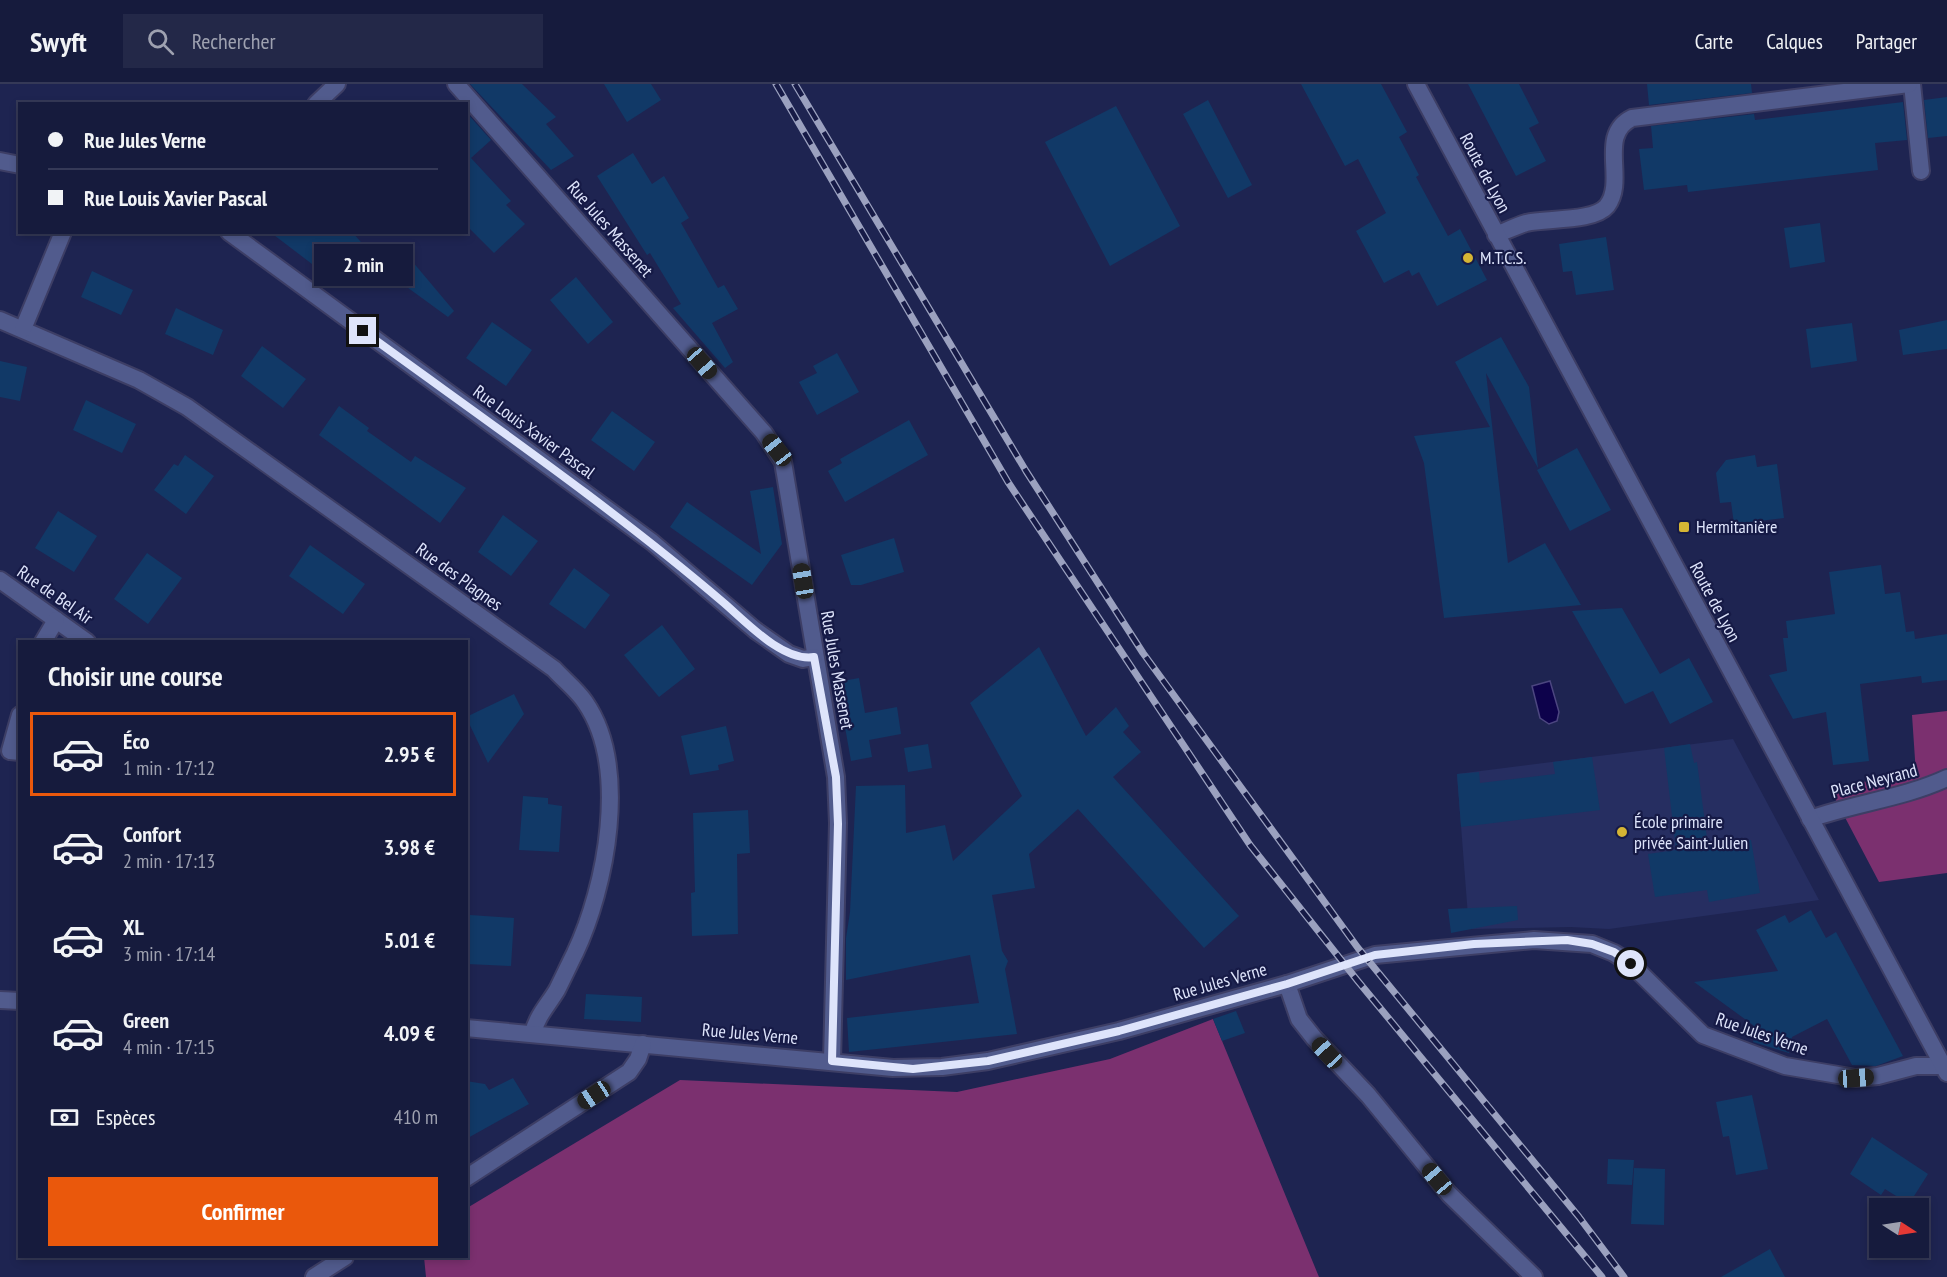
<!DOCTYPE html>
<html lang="fr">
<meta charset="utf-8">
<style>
:root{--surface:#161b3d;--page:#232848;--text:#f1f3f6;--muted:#9ea1b0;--line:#353957;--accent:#ea580c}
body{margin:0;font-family:"PT Sans Narrow",sans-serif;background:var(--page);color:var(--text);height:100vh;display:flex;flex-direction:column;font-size:22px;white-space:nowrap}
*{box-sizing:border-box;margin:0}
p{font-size:20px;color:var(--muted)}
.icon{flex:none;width:33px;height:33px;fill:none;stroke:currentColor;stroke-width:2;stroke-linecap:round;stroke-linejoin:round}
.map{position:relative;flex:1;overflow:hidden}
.side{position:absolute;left:18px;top:556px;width:450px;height:618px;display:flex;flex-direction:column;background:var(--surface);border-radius:0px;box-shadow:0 3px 9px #0003,0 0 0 2px var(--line)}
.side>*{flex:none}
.hud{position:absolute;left:18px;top:18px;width:450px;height:132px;border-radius:0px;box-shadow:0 3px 9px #0003,0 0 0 2px var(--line);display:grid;align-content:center;height:132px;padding:0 30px;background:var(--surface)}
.needle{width:39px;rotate:102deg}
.controls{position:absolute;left:1869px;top:1114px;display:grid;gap:12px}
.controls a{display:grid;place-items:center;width:60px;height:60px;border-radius:0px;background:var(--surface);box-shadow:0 3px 9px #0003,0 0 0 2px var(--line);font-size:30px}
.end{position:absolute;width:27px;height:27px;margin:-14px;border:8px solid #dee4fb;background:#111;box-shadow:0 0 0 3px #111}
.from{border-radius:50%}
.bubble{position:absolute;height:42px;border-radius:0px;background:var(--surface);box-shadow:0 3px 9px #0003,0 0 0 2px var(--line);font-size:20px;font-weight:700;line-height:42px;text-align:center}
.car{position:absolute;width:18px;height:36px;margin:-18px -9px;border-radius:8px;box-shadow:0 0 4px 2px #0007;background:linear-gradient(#222 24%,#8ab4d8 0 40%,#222 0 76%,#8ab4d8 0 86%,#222 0)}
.hud b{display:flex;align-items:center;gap:21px;height:57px;font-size:22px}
.hud b+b{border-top:2px solid var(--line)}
.hud i{width:15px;height:15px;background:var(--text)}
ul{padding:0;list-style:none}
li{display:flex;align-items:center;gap:18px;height:84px;margin:0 12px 9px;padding:0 18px;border:3px solid transparent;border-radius:0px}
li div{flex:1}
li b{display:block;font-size:22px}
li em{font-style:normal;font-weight:700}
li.selected{border-color:var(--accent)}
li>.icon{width:54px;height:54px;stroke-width:1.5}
h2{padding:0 30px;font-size:27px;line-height:72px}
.pay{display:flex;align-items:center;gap:15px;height:66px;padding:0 30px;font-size:22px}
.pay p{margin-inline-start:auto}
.cta{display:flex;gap:12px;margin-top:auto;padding:12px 30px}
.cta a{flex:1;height:69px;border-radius:0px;background:var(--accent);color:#fff;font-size:24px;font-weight:700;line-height:69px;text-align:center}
header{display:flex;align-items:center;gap:36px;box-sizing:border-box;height:84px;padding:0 30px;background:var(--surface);border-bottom:2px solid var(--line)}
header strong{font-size:28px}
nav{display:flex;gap:33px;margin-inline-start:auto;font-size:21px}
.search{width:420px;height:54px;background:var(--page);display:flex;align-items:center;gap:15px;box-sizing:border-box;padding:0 21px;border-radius:0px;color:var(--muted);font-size:22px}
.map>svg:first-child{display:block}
.built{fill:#262e61}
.green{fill:#7b306f}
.water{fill:#0d024b;stroke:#4c4680;stroke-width:1.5}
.building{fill:#113967}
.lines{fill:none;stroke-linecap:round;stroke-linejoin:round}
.minor-casing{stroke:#3d3e65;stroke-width:20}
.secondary-casing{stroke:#3d3e65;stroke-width:20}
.minor{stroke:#515b8d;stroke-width:16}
.secondary{stroke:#515b8d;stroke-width:16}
.rail-casing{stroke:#9ba1bf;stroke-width:7}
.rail{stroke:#161a46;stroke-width:4.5;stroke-dasharray:14;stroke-linecap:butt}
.route{stroke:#dee4fb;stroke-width:8}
.poi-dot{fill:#d5b534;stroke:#161a46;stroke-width:2}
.labels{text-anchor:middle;stroke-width:4.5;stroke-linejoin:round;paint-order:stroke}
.street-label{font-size:18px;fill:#dee4fb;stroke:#161a46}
.poi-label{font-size:18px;fill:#dee4fb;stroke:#161a46;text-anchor:start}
</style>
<header>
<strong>Swyft</strong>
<div class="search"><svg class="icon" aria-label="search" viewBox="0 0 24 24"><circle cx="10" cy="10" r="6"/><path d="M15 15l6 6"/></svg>Rechercher</div>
<nav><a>Carte</a><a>Calques</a><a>Partager</a></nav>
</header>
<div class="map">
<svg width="1947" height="1193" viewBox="0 0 1947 1193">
<rect width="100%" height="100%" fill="#1e2451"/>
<path class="built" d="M1733,655L1819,816L1609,845L1571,843L1469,845L1457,690Z"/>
<g class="green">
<path d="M1947,627V789L1879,798L1829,703L1916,690L1912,631Z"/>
<path d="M1213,935L1319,1193H426L424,1173H466L467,1124L680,996L957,1008L1110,975Z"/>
</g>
<path class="water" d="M1550,597L1559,628L1557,637L1549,640L1540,634L1532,602Z"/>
<g class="building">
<path d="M470,0H522L556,33L546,40L574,72L551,86Z"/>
<path d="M604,0H651L661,16L627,38Z"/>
<path d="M1301,0H1381L1407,48L1399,53L1419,91L1416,93L1448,152L1460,145L1487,196L1437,222L1419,188L1412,192L1409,186L1384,199L1356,147L1386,129L1358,75L1345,82Z"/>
<path d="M1468,0H1519L1539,39L1529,44L1546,77L1516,92Z"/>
<path d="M1647,0H1751L1752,9L1649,21Z"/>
<path d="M1947,13V52L1928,54L1924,16Z"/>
<path d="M1208,16L1252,101L1228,114L1183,30Z"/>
<path d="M1903,18L1907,56L1875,59L1878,86L1688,108L1687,101L1644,106L1639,65L1653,64L1651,42L1754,30L1755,36Z"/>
<path d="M1116,22L1180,142L1110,182L1045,58Z"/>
<path d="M466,28L491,56L471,74L511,117L506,121L525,140L494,169L466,141Z"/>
<path d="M633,69L652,100L664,92L689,134L681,139L718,204L724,201L738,225L712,239L733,278L725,284L673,224L681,220L650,169L647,171L597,92Z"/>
<path d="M1820,139L1825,178L1790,184L1784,144Z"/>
<path d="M270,148H352L368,166L333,196Z"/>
<path d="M1606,153L1614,206L1576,211L1572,187L1563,188L1559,160Z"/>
<path d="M401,164L454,227L448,233L378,182Z"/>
<path d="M92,187L133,206L121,231L81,213Z"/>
<path d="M576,193L613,238L588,260L550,216Z"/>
<path d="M176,224L223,246L213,271L165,250Z"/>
<path d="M1947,236V265L1903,271L1899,246Z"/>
<path d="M492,238L532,266L506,302L466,274Z"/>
<path d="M1852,239L1857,277L1811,284L1806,245Z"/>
<path d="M1501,253L1529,303L1538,384L1486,289L1508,479L1545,459L1581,521L1444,534L1424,379L1414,352L1490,343L1455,278Z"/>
<path d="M262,262L306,295L283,324L241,292Z"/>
<path d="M837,269L859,308L817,331L799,298L817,289L813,282Z"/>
<path d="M0,277L27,283L20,317L0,313Z"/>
<path d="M86,316L136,340L122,369L73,346Z"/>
<path d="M339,322L369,344L367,347L411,378L415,372L466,404L440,439L319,351Z"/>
<path d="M612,327L655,358L634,387L591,356Z"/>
<path d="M909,336L928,371L845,418L828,387L842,379L840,375Z"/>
<path d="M1577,364L1611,426L1570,447L1537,386Z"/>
<path d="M185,371L214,392L186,430L154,406L174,380L178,382Z"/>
<path d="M1755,371L1757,383L1777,380L1784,434L1734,440L1731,418L1720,419L1716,389L1726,376Z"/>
<path d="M773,403L782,460L752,501L670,443L687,418L761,470L750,407Z"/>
<path d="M58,427L97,452L74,488L35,464Z"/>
<path d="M503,431L538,457L511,492L478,468Z"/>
<path d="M894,454L904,488L861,501H851L841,471Z"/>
<path d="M310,461L365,500L343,530L289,492Z"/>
<path d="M147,469L182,494L148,540L114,515Z"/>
<path d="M1881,481L1885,510L1900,508L1906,548L1914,547L1915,555L1947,550V596L1922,599L1921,592L1860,600L1869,677L1833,681L1826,628L1793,635L1769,591L1787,587L1783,554H1788L1786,537L1835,530L1829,488Z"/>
<path d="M574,484L610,511L585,545L549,520Z"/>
<path d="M1622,524L1660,590L1689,574L1713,618L1670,640L1653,607L1625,620L1572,527Z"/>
<path d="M662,541L695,585L659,613L624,571Z"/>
<path d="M1039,563L1086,652L1116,623L1129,642L1123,648L1141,668L1113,693L1239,832L1204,864L1078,725L1029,770L1035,804L992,811L1002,867L1008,877L1005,885L1017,950L849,968L847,934L979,919L970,871L846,896V854L850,828L856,702L905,701L906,749L945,741L953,777L1022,712L970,619Z"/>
<path d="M859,594L865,629L897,623L901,650L869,656L872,673L851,677L837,598Z"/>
<path d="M514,610L524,630L488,679L466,633Z"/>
<path d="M726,642L734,677L718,681L719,686L690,691L681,652Z"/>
<path d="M928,660L932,684L908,688L904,664Z"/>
<path d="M1690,660L1694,679L1697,678L1708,762L1751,756L1760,809L1709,818L1707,806L1655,813L1648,770L1676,766L1664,664Z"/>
<path d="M1592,673L1600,726L1461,743L1457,690L1479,688L1480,699L1555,690L1553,678Z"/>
<path d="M523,712L548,714V720L562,722L559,768L519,766Z"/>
<path d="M748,726L750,769L737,770L738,850L692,852L691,809L695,808L693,729Z"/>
<path d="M1517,822L1518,836L1451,849L1448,825Z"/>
<path d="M1811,826L1826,854L1836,848L1903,972L1876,982L1852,981L1827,935L1792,953L1789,969L1753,958L1756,949L1751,948L1753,941L1694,898L1778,887L1756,846L1785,831L1789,839Z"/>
<path d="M470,831L514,834L511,882L467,880Z"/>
<path d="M586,910L642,913L641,938L584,935Z"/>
<path d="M1236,927L1245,949L1222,957L1213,935Z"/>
<path d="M513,994L529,1020L466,1055V997L485,1000L489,1006Z"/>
<path d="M1752,1011L1768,1085L1736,1091L1729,1052L1723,1053L1716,1018Z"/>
<path d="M1872,1053L1928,1090L1909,1120L1885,1105L1881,1111L1850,1090Z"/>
<path d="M1608,1075L1634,1076L1632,1101L1607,1100Z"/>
<path d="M1634,1084L1665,1085L1664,1141L1631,1140Z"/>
<path d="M1770,1165L1785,1193H1721Z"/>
</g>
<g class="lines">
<defs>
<g id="minor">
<path d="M456,0L764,349L783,378L836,693L838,739L832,977"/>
<path d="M1912,0L1921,87"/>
<path d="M316,20L337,0"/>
<path d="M0,77L20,81"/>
<path d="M229,148L652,458L755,546L789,570L803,575L814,573"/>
<path d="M1496,151C1506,147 1516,142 1526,139C1546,134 1594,138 1607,122C1627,96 1597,51 1632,34L1909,0"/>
<path d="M0,236L139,296L187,323L554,585C564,596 577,606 585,618C630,683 606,803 575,869C569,881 563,894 557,906C548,921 537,932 533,949"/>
<path d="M23,245L63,148"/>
<path d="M0,496L87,558"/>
<path d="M43,558L56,536"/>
<path d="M20,631L10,667L20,668"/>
<path d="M1810,735C1855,719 1904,714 1947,694"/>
<path d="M1287,900L1299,935L1314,954L1368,1011L1449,1110L1534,1193"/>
<path d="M0,916L20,917"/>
<path d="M466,944L893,984L942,983L988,977L1119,947L1287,900L1375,871L1534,856L1592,860L1614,869L1631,880L1703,951L1785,982L1856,994L1878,992L1916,982H1947"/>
<path d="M466,1094L629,988L638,975L643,960"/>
<path d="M314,1193L345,1173"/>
</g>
<path id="secondary" d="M1416,0L1947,989"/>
</defs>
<use href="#minor" class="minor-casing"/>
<use href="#secondary" class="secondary-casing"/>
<use href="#minor" class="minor"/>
<use href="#secondary" class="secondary"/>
<defs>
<g id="rail">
<path d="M776,0L1008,398L1250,761L1357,896L1602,1193"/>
<path d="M795,0L1026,387L1143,569L1358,864L1579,1133L1624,1193"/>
</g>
</defs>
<use href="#rail" class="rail-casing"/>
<use href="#rail" class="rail"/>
</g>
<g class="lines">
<path class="route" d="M363,247C485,336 609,421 724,519C746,538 783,578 814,573L836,693L838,740L832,977L913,985L988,977L1119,947L1287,900L1375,871L1474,860L1567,856L1592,860L1614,868L1631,880"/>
</g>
<g class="poi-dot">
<circle cx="1468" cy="174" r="6"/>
<rect x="1678" y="437" width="12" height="12" rx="3"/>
<circle cx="1622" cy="748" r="6"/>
</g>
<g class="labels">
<g class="street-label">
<text transform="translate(1485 89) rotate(62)" y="6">Route de Lyon</text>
<text transform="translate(610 145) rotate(49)" y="6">Rue Jules Massenet</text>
<text transform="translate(534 348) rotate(36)" y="6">Rue Louis Xavier Pascal</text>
<text transform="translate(459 493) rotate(36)" y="6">Rue des Plagnes</text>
<text transform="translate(55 511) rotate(35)" y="6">Rue de Bel Air</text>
<text transform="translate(1715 518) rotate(62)" y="6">Route de Lyon</text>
<text transform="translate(837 586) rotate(80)" y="6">Rue Jules Massenet</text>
<text transform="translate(1874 697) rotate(-15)" y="6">Place Neyrand</text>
<text transform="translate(1220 898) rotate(-16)" y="6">Rue Jules Verne</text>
<text transform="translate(750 950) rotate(5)" y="6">Rue Jules Verne</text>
<text transform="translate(1762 950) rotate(19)" y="6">Rue Jules Verne</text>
</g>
<g class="poi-label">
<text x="1480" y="180">M.T.C.S.</text>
<text x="1696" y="449">Hermitanière</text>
<text x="1634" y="744">École primaire<tspan x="1634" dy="21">privée Saint-Julien</tspan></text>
</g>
</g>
</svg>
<div class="controls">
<a><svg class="needle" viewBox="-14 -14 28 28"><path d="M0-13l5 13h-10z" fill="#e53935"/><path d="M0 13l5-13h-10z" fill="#9ea1b0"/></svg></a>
</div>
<i class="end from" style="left:1631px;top:880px"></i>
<i class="end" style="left:363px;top:247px"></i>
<div class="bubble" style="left:314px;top:160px;width:99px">2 min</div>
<i class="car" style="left:702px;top:279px;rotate:139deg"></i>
<i class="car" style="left:777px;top:366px;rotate:322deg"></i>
<i class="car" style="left:803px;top:497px;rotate:351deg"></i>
<i class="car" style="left:1327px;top:969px;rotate:317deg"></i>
<i class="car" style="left:1856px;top:994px;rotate:86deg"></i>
<i class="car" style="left:594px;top:1011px;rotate:237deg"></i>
<i class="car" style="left:1437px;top:1095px;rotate:320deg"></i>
<div class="hud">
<b><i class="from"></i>Rue Jules Verne</b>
<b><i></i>Rue Louis Xavier Pascal</b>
</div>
<section class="side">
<h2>Choisir une course</h2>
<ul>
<li class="selected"><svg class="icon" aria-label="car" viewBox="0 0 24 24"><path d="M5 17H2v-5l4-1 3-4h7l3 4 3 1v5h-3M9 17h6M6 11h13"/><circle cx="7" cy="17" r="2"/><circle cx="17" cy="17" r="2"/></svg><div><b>Éco</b><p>1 min · 17:12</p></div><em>2.95 €</em></li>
<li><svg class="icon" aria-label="car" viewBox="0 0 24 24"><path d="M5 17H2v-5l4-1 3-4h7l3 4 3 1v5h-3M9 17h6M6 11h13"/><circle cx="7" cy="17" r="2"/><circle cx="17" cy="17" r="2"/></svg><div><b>Confort</b><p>2 min · 17:13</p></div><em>3.98 €</em></li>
<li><svg class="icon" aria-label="car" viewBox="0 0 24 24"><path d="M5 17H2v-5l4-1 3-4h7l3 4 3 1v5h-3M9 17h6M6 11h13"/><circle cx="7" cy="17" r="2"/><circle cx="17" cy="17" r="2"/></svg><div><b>XL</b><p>3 min · 17:14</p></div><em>5.01 €</em></li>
<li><svg class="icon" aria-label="car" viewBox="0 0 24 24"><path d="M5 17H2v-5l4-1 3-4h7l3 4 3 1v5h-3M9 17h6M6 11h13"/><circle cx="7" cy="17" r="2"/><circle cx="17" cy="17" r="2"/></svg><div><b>Green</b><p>4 min · 17:15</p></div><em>4.09 €</em></li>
</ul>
<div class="pay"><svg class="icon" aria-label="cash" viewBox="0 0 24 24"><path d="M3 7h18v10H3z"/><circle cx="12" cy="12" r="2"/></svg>Espèces<p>410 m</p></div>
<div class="cta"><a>Confirmer</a></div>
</section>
</div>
